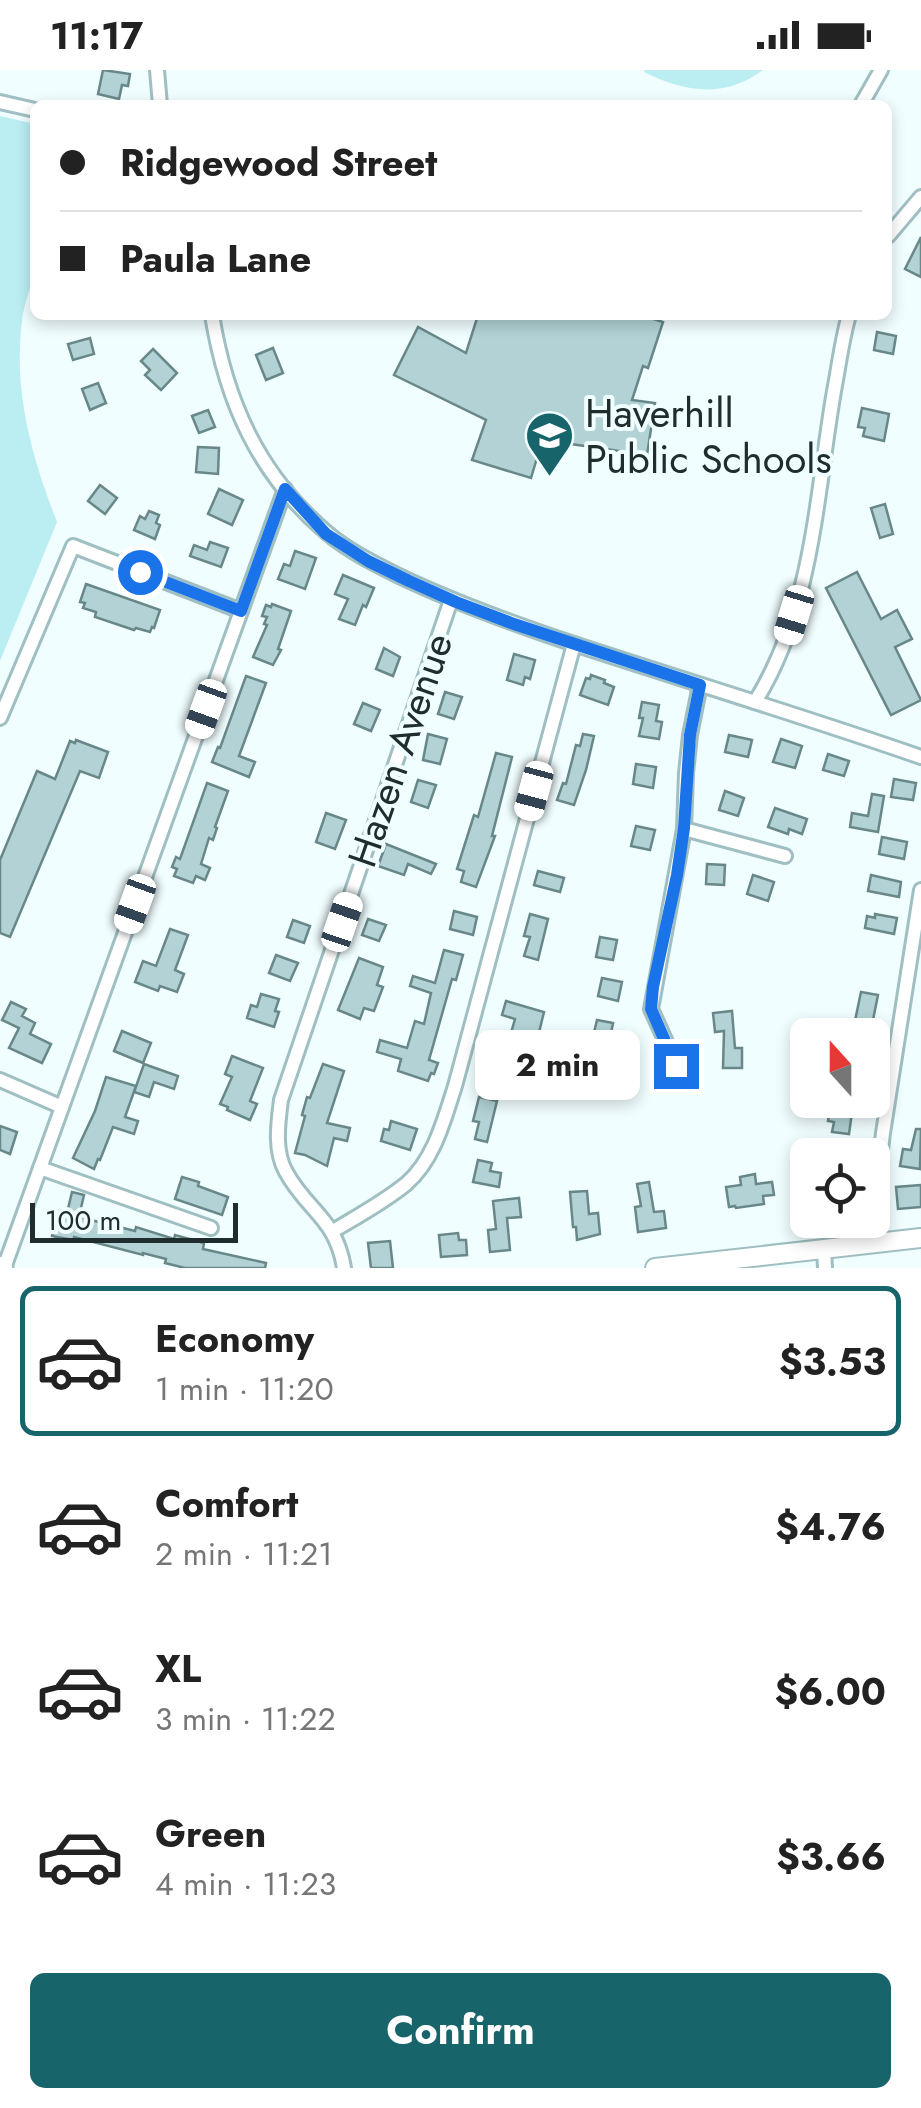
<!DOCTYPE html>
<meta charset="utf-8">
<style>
:root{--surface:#fff;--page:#f6f6f6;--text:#222;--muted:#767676;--line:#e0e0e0;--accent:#17656b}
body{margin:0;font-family:Jost,sans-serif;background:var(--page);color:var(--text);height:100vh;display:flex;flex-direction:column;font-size:38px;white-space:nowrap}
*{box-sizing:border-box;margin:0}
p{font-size:32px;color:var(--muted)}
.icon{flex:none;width:55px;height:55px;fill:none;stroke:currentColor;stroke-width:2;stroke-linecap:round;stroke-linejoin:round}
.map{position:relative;height:1198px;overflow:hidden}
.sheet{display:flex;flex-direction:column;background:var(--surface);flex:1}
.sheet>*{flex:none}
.banner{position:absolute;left:30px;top:30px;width:862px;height:220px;border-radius:15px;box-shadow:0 5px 15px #0003;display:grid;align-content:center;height:220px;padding:0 30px;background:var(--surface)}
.needle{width:65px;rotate:339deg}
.buttons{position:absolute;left:790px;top:948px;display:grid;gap:20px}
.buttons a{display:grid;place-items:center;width:100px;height:100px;border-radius:15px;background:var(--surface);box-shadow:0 5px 15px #0003;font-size:50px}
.scale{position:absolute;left:30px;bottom:25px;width:208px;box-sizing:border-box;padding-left:10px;border:5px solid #202d2e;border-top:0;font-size:28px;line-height:35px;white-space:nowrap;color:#202d2e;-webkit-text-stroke:8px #f1feff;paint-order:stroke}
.end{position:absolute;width:45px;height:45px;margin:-22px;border:12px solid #1a73e8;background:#fff;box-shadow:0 0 0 5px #fff}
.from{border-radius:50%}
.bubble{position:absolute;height:70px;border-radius:15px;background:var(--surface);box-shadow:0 5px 15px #0003;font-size:32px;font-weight:700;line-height:70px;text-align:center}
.car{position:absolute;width:30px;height:60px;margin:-30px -15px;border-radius:12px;box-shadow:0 0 8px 2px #0007;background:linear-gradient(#fff 24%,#345 0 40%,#fff 0 76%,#345 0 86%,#fff 0)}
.banner b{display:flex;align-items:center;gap:35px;height:95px;font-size:38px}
.banner b+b{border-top:2px solid var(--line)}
.banner i{width:25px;height:25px;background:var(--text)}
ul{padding:18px 0 0;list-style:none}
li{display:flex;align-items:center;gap:30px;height:150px;margin:0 20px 15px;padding:0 10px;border:5px solid transparent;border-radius:15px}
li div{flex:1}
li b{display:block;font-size:38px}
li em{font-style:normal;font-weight:700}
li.on{border-color:var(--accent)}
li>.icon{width:90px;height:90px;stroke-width:1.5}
.action{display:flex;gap:20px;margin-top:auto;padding:20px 30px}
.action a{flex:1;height:115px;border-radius:15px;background:var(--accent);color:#fff;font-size:40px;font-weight:700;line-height:115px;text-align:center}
.status{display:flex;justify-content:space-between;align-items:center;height:70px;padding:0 50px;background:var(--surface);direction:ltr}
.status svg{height:28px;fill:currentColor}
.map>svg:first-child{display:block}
.green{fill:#baeef2}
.building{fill:#b2d2d5;stroke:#688789;stroke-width:2.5}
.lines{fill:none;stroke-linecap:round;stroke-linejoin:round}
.minor-casing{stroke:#9fbfc2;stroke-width:18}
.secondary-casing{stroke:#9fbfc2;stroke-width:22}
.primary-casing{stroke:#9fbfc2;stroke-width:25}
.minor{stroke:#fff;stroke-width:12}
.secondary{stroke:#fff;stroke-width:18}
.primary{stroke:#fff;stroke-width:20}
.route{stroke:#1a73e8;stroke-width:12}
.labels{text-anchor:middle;stroke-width:8;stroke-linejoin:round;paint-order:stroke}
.poi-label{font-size:40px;fill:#202d2e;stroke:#f1feff;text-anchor:start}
.street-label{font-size:40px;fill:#202d2e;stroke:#f1feff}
</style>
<div class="status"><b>11:17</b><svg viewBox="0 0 49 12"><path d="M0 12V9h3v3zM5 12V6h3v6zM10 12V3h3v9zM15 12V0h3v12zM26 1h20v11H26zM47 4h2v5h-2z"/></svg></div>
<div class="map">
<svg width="921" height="1198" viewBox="0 0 921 1198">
<rect width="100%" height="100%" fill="#f1feff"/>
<g class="green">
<path d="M645,0H763C724,29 685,22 644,2Z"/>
<path d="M0,46L35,54C35,100 37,146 35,192C34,212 24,231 22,251C13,322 32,387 57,452L0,591Z"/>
</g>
<g class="building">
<path d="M103,0L130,4L128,16L122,15L119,29L98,24Z"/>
<path d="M921,167V207L905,199Z"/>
<path d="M478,245H641L663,252L648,298L643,296L632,330L655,333L647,385L557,372L543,368L531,408L472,390L486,350L394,305L418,257L466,283Z"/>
<path d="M877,262L896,266L893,284L874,280Z"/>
<path d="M90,268L94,284L73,290L68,274Z"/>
<path d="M273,278L283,303L266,310L256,285Z"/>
<path d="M153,279L177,303L161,320L145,305L150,300L141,291Z"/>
<path d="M98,313L106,333L90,340L82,319Z"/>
<path d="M862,338L889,344L884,371L863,366L865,358L858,357Z"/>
<path d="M208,340L215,357L199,363L192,346Z"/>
<path d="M198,377L219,378L218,404L196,402Z"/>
<path d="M100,415L117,428L105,444L88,431Z"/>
<path d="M219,419L243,430L232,455L208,444Z"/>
<path d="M885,434L893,464L880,468L871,438Z"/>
<path d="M149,441L159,445L156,453L160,455L155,469L134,460L140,446L145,449Z"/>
<path d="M210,472L228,478L221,497L190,486L194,475L207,480Z"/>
<path d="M295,481L316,488L305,519L278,509L284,494L290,496Z"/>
<path d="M857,502L881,549L897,540L912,569L895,577L921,630L891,645L826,518Z"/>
<path d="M343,505L374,518L366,537L363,535L355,555L339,549L348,529L335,524Z"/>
<path d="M86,514L160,540L154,558L152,557L150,562L136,558L134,560L95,547L96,542L83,538L85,533L80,532Z"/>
<path d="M272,534L291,541L278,579L281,580L273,595L253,587L267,555L264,554L267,547L262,546L266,535L271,537Z"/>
<path d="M384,578L400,587L393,606L376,599Z"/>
<path d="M514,584L535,590L530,609L525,607L523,615L507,610Z"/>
<path d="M591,605L605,610L604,613L614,617L608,635L580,625L586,608L590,609Z"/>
<path d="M246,606L266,613L239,686L255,692L249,707L212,692L218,677L220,678Z"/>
<path d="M445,622L462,627L454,649L438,644Z"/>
<path d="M642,632L659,635L656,651L662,652L659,669L639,666L643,648H639Z"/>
<path d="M363,633L380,640L371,661L354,654Z"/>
<path d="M428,664L447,669L440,694L423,690Z"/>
<path d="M583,664L594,666L586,700L574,735L557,730L563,713L566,714L576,675L580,676Z"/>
<path d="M729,665L752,670L748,687L725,682Z"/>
<path d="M781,669L802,676L795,698L773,692Z"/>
<path d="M76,670L108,682L99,708L80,701L10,867L0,863V790L37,701L55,709L70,671L75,673Z"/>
<path d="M496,683L512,687L492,766H495L476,817L461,812L464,801L457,799L474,745L478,747Z"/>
<path d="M828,684L849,691L844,706L823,700Z"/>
<path d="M636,694L656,697L653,718L633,714Z"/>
<path d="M894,709L916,713L913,730L891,727Z"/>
<path d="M418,710L436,715L428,738L411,732Z"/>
<path d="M207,713L228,721L215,757L217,758L213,770L209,768L201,794L210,798L205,810L196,806L193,813L174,806L177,799L172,797L176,787L180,789Z"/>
<path d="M725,721L744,728L738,746L719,740Z"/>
<path d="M872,724L884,726L878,762L850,757L852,743L868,746Z"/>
<path d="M775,738L807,749L802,764L789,759L788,764L768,757Z"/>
<path d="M326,743L346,750L335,779L316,772Z"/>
<path d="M636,756L655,760L650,780L631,776Z"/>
<path d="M882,767L907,772L904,789L879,784Z"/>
<path d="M386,774L436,794L431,804L408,794L404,805L378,796Z"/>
<path d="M707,794L725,795L724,815L706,814Z"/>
<path d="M538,801L564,808L560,822L534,815Z"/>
<path d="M753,805L774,812L768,831L747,824Z"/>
<path d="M871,805L901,812L899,827L868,821Z"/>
<path d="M454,841L477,847L473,865L450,859Z"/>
<path d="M530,844L548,849L538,890L524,886L530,867L524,866Z"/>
<path d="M875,844L897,848L894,864L865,858L867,846L875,848Z"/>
<path d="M368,849L386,855L379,871L362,865Z"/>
<path d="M293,850L310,856L304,873L287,867Z"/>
<path d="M170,859L188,865L175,900L184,904L177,922L160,916L158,921L135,912L143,891L156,896Z"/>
<path d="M600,867L617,870L613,890L596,887Z"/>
<path d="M444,880L463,885L456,910L452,909L429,990L438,993L434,1004L431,1003L428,1011L398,1001L401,989L377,982L380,970L407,978L415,951L424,954L431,923L410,916L413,906L435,913Z"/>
<path d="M276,885L298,893L290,911L269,903Z"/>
<path d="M359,888L383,897L377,915L383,917L374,941L364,938L360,949L338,940Z"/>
<path d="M602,908L622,912L618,931L598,926Z"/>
<path d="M861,922L878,925L870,965H852Z"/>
<path d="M261,924L279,929L275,941L279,942L274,957L247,948L251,935L257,937Z"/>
<path d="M506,931L544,942L533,987L518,984L522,966L511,963L515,949L502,945Z"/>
<path d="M11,932L26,939L22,946L35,953L30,964L51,974L42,993L9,978L19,958L2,950Z"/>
<path d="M732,941L735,978H742V998H723L724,961L715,962L713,943Z"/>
<path d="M597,950L613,953L609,974L592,971Z"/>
<path d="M122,961L151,973L143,993L114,981Z"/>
<path d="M497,982L516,987L513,999L507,998L504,1010L485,1003L488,991L495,992Z"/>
<path d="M232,986L263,998L250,1031L257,1034L250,1050L227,1040L228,1037L220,1034L232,1007L225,1004Z"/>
<path d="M144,994L178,1006L174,1019L154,1012L149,1027L134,1022Z"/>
<path d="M323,994L344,1001L327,1053L350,1058L347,1071L334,1068L327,1096L305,1085L295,1083L305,1046L302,1045L307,1027L310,1028Z"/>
<path d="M106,1007L136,1016L125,1047L138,1051L134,1064L113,1057L100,1090L98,1089L94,1099L73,1088L95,1041Z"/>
<path d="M479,1027L497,1031L487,1072L475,1069L479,1052L473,1051Z"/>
<path d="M830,1039L852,1042L849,1064L832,1062L834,1052L828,1051Z"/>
<path d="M391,1051L417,1059L410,1080L381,1071L384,1059L389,1060Z"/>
<path d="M0,1056L17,1062L10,1084L0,1080Z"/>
<path d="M916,1059H921L920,1099L900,1096L903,1079L911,1080Z"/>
<path d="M478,1090L492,1093L490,1101L501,1103L499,1117L473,1112Z"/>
<path d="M755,1104L756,1114L772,1112L774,1125L763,1126L764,1134L736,1138L735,1136L729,1137L726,1117L741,1115L740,1107Z"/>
<path d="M182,1107L199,1112L198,1116L228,1127L222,1145L175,1129Z"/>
<path d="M649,1112L654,1142L664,1141L666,1158L638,1162L635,1137L641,1136L637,1114Z"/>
<path d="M921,1115V1137L898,1139L896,1117Z"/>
<path d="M587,1121L589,1144L598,1143L600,1164L577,1170L576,1157H573L570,1122Z"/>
<path d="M72,1122L84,1125L79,1147L135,1161L136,1157L174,1169L175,1165L204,1173L203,1179L266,1193L265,1198H185L165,1193L166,1189L143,1183V1185L74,1167L73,1170L52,1166L58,1141L67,1143Z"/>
<path d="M519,1128L521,1147L507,1148L510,1180L490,1182L488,1160L496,1159L493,1131Z"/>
<path d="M458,1163L459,1170H466L467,1185L441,1187L439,1165Z"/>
<path d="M390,1171L393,1198H371L368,1173Z"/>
</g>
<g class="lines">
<defs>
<g id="minor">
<path d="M157,0L160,35"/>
<path d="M0,32L35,40"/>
<path d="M861,35L881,0"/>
<path d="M888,166L921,127"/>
<path d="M212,245C226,331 258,404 326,462C347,480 373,493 397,505C455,533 514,554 574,574C690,612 806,647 921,687"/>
<path d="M755,632C813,539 816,426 834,321C839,295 842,269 849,245"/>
<path d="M0,648L73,476L241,541"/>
<path d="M684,759L785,786"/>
<path d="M677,996L651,939L684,759L686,703L690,665L700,615"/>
<path d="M0,1010L62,1037"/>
<path d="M40,1098L211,1158"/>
<path d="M333,1161C358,1146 384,1132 406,1114C434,1090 444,1050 455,1016L574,574"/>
<path d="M870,1174L883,1063L921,820"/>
<path d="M824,1179L825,1198"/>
<path d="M4,1198L285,419"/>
<path d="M344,1198C336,1148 307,1141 286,1102C274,1081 278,1054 281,1030L451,530"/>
</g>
<path id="secondary" d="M655,1198L921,1168"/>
<path id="primary" d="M0,1197L2,1198"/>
</defs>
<use href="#minor" class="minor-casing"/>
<use href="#secondary" class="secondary-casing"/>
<use href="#primary" class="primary-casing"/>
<use href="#minor" class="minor"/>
<use href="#secondary" class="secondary"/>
<use href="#primary" class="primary"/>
</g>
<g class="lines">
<path class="route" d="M140,502L241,541L285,419L326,464L368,491L409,511L456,532L514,554L700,615L690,665L684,758L677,805L653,917L651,939L676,996"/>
</g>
<defs>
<symbol id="school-pin" viewBox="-11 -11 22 30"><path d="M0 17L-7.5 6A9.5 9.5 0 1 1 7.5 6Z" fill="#17656b" stroke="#f1feff"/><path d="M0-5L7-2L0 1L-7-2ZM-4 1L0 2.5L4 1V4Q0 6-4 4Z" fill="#fff"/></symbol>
</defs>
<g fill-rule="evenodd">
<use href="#school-pin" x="522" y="338" width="55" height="75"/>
</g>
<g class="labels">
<g class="poi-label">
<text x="585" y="357">Haverhill<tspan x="585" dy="46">Public Schools</tspan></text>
</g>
<g class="street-label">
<text transform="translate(400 680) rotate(-71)" y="14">Hazen Avenue</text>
</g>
</g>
</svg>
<div class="buttons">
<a><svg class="needle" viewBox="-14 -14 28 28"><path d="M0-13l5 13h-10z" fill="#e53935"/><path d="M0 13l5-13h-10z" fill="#767676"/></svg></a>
<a><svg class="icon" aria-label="locate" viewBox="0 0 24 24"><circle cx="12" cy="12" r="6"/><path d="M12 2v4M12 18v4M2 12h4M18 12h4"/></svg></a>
</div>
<div class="scale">100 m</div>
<i class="end from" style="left:140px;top:502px"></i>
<i class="end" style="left:676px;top:996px"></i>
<div class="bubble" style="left:475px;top:960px;width:165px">2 min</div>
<i class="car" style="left:794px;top:545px;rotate:197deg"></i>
<i class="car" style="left:206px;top:639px;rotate:200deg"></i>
<i class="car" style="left:534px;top:721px;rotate:195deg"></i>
<i class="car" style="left:135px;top:834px;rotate:200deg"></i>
<i class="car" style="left:342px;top:852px;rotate:19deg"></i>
<div class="banner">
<b><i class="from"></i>Ridgewood Street</b>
<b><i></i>Paula Lane</b>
</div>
</div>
<section class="sheet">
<ul>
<li class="on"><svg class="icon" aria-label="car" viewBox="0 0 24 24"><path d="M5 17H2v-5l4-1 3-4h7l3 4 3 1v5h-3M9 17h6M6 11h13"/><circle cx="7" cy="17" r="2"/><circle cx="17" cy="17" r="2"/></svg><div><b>Economy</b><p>1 min · 11:20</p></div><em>$3.53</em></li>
<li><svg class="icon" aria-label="car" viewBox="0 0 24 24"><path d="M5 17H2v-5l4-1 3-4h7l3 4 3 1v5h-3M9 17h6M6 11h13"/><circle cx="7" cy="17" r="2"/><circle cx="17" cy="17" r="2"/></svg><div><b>Comfort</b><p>2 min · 11:21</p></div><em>$4.76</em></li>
<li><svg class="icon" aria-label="car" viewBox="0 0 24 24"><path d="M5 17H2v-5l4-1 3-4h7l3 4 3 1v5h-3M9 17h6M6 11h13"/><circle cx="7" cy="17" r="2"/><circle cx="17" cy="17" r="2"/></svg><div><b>XL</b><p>3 min · 11:22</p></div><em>$6.00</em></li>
<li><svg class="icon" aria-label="car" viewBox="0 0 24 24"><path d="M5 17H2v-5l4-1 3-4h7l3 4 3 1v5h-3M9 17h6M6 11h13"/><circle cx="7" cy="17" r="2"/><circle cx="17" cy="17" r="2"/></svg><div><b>Green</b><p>4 min · 11:23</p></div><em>$3.66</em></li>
</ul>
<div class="action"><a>Confirm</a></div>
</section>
